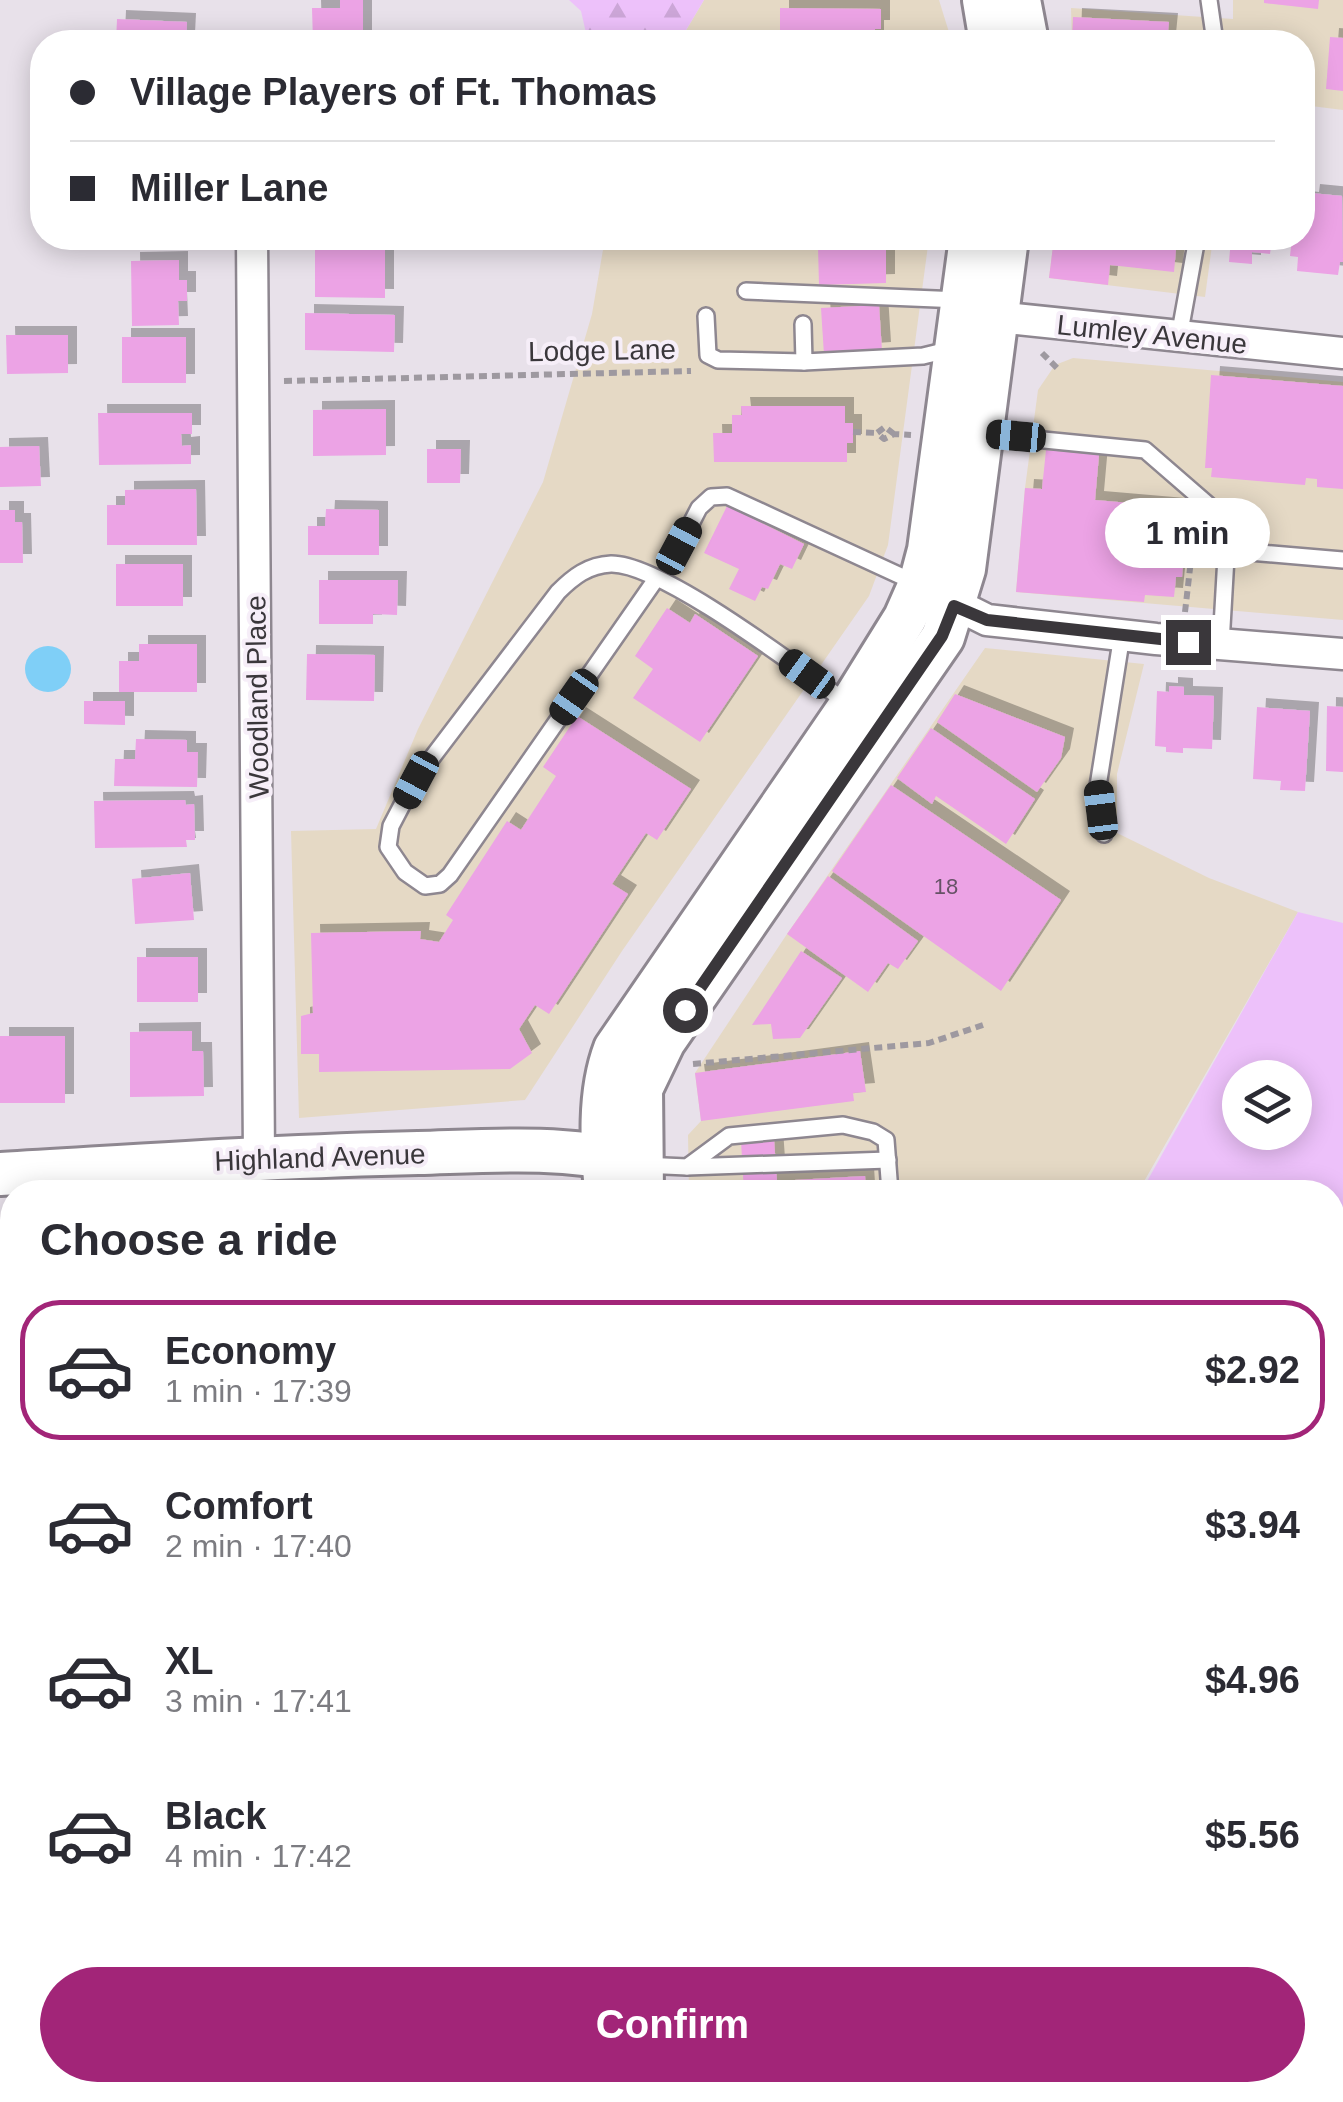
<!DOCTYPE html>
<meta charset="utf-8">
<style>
:root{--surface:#fff;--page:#f7f7f7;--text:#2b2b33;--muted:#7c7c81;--line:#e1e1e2;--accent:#a22578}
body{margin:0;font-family:Arial,sans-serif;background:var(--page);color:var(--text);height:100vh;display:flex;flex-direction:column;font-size:38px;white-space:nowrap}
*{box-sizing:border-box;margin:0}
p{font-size:32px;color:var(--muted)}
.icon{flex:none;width:55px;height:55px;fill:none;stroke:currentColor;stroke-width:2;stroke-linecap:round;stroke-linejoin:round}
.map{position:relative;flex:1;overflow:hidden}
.sheet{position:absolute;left:0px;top:1180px;width:1345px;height:922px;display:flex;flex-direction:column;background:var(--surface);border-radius:40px 40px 0 0;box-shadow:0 5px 25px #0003}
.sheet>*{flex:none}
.top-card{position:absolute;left:30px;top:30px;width:1285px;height:220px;border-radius:40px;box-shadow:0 5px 25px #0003;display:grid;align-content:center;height:220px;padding:0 40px;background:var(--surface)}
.fabs{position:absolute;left:1222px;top:1060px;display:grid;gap:20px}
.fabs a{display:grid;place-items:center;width:90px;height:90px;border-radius:50%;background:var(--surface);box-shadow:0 5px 25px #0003;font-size:50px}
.end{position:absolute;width:45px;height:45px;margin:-22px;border:12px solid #3a373b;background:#fff;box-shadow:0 0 0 5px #fff}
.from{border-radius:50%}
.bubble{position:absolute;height:70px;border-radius:35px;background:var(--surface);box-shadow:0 5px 25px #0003;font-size:32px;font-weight:700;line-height:70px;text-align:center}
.car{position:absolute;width:30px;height:60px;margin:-30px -15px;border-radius:12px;box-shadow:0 0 8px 2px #0007;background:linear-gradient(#222 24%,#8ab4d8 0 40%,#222 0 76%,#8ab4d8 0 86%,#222 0)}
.top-card b{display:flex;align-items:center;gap:35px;height:95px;font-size:38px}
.top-card b+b{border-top:2px solid var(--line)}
.top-card i{width:25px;height:25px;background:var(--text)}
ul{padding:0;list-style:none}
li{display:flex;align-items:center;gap:30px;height:140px;margin:0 20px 15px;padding:0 20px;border:5px solid transparent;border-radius:40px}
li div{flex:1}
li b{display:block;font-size:38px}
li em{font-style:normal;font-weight:700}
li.selected{border-color:var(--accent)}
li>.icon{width:90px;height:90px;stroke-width:1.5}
h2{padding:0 40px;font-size:45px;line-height:120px}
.cta{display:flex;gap:20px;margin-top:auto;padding:20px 40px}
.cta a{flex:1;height:115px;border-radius:60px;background:var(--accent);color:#fff;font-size:40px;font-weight:700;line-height:115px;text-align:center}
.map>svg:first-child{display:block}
.commercial{fill:#e5d9c5}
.green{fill:#edc1fa;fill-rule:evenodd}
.forest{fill:url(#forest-firs)}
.water{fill:#7fcff7}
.building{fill:#eca3e5;filter:url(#shadow)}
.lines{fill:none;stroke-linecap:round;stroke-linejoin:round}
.lane-casing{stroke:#8e8790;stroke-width:20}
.street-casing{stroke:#8e8790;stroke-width:35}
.secondary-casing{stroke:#8e8790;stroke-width:48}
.path{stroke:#9e99a0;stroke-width:6;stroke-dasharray:8 5;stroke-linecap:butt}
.lane{stroke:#fff;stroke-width:15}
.street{stroke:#fff;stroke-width:30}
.secondary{stroke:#fff;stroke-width:42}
.route{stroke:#3a373b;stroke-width:12}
.labels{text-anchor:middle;stroke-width:8;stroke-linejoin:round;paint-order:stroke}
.number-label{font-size:22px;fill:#665266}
.street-label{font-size:28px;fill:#3a373b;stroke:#f6eef8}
</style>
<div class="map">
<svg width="1343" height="2102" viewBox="0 0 1343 2102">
<defs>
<pattern id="forest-firs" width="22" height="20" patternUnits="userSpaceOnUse" patternTransform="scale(2.5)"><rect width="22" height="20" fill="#edc1fa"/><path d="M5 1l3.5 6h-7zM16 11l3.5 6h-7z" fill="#cca6d7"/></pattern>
<filter id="shadow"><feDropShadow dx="9" dy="-9" stdDeviation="0" flood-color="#0004"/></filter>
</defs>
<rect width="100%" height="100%" fill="#e8e1ea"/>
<g class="commercial">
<path d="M704,0H939L952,42H679Z"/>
<path d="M1233,0H1343V110L1303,105L1302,42H1072L1071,8L1233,19Z"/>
<path d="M605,238H929L888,545L869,596L622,951L525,1100L299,1118L291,831L376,829L418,729L543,482L592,314Z"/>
<path d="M1054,238H1213L1205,297L1049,278Z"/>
<path d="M1073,358L1343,382V620L1016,592L1025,488L1038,390L1055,365Z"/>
<path d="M985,648L1144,664L1117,774V833L1209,878L1298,912L1138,1192H689L688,1135L701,1121L695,1073L787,934Z"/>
</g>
<path class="green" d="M1298,912L1343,923V1383H1333L1332,1192H1141ZM1240,1078H1295V1132H1240Z"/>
<g class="forest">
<path d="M569,0H704L679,42H588L581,11Z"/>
<path d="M1333,1383H1343V1476L1333,1477Z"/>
<path d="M1333,1987H1343V2102H1083L1123,2090H1332Z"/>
</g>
<circle class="water" cx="48" cy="669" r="23"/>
<g class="building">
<path d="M340,0H363V42H313L312,8H340Z"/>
<path d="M1264,0H1319L1318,9L1264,3Z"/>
<path d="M780,8L881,9V29H875V42H780Z"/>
<path d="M1073,17L1169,22L1167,42H1072Z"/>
<path d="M117,19L187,22L186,42H116Z"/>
<path d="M1330,37L1343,38V91L1326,89Z"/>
<path d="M1311,193L1342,196L1343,262H1340L1338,275L1297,271L1298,257L1290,256L1292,238H1302V200L1310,201Z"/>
<path d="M395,238H430V248L395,247Z"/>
<path d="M1054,238H1177L1174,272L1110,265L1108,285L1049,278Z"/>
<path d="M1231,238H1272L1270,254L1252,252V264L1229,262Z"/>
<path d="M886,245V283L819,285L818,247Z"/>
<path d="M315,250H385V298L315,297Z"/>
<path d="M179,260V280H187V301H178L179,325L132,326L131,261Z"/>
<path d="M879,305L882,351L824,355L821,308Z"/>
<path d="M305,313L395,315L394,352L305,350Z"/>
<path d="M6,335H68V373L7,374Z"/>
<rect x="122" y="337" width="64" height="46"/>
<path d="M1211,375L1343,386V489L1317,487V479L1306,478L1305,485L1211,477L1212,468H1205Z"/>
<path d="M741,406H845V423H853V443H847V462H714L713,433H732V415H742Z"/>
<path d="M386,409V455L313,456V410Z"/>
<path d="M98,413H192V434H181L182,446L191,445V464L99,465Z"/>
<path d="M39,446L41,486L0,487V447Z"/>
<path d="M427,449H461L460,483H427Z"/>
<path d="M1046,450L1099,455L1095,500L1188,508L1182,577H1176L1174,597L1145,595L1144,602L1016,592L1025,488L1042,489Z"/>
<path d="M196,489L197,545H107V505H125V490Z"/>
<path d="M727,506L804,544L792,569L780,564L768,589L762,587L755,601L729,589L739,569L704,553Z"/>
<path d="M326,509L379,510V555H308V526H325Z"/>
<path d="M0,510H15V522H22L23,563H0Z"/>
<rect x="116" y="564" width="67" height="42"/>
<path d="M319,580H398L397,615L373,614V624H319Z"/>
<path d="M667,608L690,623L695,614L758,656L700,742L633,698L653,669L635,656Z"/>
<path d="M139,644H197V692H119V661H139Z"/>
<path d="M307,654L375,655L374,701L306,700Z"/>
<path d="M1169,686L1184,687V695L1214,696L1212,749L1183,748V753L1166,752V747L1155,746L1157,691L1169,692Z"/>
<path d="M955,694L1065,737L1061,758L1037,792L937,722Z"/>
<path d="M84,701H125V725L84,724Z"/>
<path d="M1327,706L1343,707V772L1326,771Z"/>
<path d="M1257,707L1310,711L1305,791L1280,790L1281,781L1253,779Z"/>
<path d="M577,716L691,789L657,840L646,833L612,884L628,894L549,1014L535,1005L519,1029L532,1053L510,1069L319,1072V1054H301V1016L313,1013L311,933L421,931L420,939L439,942L453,920L446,915L507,821L521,830L556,776L543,767Z"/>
<path d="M931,728L1035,799L1006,844L936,796L932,804L897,778Z"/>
<path d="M136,739L187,740V752H198L197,787L114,786L115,759H135Z"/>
<path d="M891,785L1061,900L1001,991L832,871Z"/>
<path d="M185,800L186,805L194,804L195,840H186L187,847L95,848L94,801Z"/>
<path d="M190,873L194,920L135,924L132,879Z"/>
<path d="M828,876L918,941L898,969L888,963L868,992L787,934Z"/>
<path d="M801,951L842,978L800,1038L773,1039L771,1024L752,1025Z"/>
<rect x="137" y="957" width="61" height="45"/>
<path d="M192,1031V1051H203L204,1096L130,1097V1032Z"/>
<rect x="0" y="1036" width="65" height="67"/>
<path d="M860,1051L866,1092L853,1093L854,1101L701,1121L695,1073Z"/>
<path d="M774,1139L777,1181L865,1176L866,1192H744L741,1141Z"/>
<rect x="0" y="1274" width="12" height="62"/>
<path d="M1332,1537H1338L1339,1595H1332Z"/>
<path d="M0,1666H10L11,1690H0Z"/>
<path d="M1343,1736V1839L1338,1833L1337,1824H1332V1737Z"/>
<rect x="0" y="1946" width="12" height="35"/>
<path d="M965,2090L966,2102H817V2099Z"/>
</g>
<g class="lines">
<defs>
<g id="lane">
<path d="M1209,0L1215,42"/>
<path d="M746,291L960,300"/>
<path d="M706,316L708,355L718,360L804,362"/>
<path d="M803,324L804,362L923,356L952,349"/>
<path d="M1179,337L1197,238"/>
<path d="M984,434L1145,450L1228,522L1221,644"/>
<path d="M679,547L699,508L711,497L727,496L916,583"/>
<path d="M1226,550L1343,560"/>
<path d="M656,579L450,875L440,884L425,886L405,872L388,847L391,826L415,780L558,592C573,577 588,565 611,564C662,563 803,672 849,704"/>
<path d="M1104,834L1098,786L1122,635"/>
<path d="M642,1165L687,1167L729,1136L843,1125L873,1132L886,1140L890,1192"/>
<path d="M687,1167L888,1160"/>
</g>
<g id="street">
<path d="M252,238L259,1157"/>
<path d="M978,315L1343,353"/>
<path d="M939,596L987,620L1156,639L1343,654"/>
<path d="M1332,1657H1343"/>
<path d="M0,1787L12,1786"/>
</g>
<g id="secondary">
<path d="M984,0L991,42"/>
<path d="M1019,0L1027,42"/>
<path d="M0,1174C139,1166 278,1156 418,1153C488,1151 561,1145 629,1162"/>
<path d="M606,1192C602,1146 598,1094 615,1049L851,705L905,618L920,584L929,550L971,238"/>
<path d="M642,1192L641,1089L664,1041L943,637L964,569L1007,238"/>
<path d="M657,2090L658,2102"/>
<path d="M698,2090L699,2102"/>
</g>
</defs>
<use href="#lane" class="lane-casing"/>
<use href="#street" class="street-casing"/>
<use href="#secondary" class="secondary-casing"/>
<g class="path">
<path d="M1042,353L1057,368"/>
<path d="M284,381L691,371"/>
<path d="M853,432L877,433"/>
<path d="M894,434L885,427L877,433L884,439L894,434L911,435"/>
<path d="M1185,612L1195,525"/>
<path d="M693,1064L929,1043L983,1025"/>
</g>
<use href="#lane" class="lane"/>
<use href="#street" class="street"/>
<use href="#secondary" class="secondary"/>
</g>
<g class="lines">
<path class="route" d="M685,1010L942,636L954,606L987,620L1188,642"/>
</g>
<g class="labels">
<g class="number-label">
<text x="946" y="894">18</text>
</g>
<g class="street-label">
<text transform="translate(1152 334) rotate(6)" y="10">Lumley Avenue</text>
<text transform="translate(602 350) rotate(-1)" y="10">Lodge Lane</text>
<text transform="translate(257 697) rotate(-91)" y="10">Woodland Place</text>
<text transform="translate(320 1157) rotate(-2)" y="10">Highland Avenue</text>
</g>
</g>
</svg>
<div class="fabs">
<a><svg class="icon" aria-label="layers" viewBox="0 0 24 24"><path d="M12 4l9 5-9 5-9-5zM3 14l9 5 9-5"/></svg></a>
</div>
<i class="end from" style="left:685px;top:1010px"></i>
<i class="end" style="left:1188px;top:642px"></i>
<div class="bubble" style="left:1105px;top:498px;width:165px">1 min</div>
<i class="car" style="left:1016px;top:436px;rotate:275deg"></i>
<i class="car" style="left:679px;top:546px;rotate:28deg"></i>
<i class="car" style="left:807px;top:674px;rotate:306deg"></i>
<i class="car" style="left:574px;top:697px;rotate:215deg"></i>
<i class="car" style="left:416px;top:780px;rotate:208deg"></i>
<i class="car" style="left:1101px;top:810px;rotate:353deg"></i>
<div class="top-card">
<b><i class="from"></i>Village Players of Ft. Thomas</b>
<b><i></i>Miller Lane</b>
</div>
<section class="sheet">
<h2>Choose a ride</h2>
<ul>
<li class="selected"><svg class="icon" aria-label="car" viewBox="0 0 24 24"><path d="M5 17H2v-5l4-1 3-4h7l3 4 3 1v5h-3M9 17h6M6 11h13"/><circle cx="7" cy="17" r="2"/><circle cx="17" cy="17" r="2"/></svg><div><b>Economy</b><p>1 min · 17:39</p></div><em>$2.92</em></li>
<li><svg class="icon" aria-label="car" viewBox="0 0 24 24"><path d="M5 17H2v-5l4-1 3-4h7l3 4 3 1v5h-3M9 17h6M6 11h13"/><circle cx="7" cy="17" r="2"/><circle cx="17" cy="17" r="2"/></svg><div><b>Comfort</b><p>2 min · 17:40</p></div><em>$3.94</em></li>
<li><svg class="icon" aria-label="car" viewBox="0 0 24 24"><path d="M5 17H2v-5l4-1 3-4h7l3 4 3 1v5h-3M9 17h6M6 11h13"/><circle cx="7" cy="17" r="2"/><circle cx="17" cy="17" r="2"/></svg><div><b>XL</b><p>3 min · 17:41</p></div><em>$4.96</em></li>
<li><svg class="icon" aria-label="car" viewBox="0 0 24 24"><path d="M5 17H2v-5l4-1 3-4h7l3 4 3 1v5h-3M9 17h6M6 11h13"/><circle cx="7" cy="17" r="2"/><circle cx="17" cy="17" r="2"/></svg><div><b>Black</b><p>4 min · 17:42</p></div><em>$5.56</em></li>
</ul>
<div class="cta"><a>Confirm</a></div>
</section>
</div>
